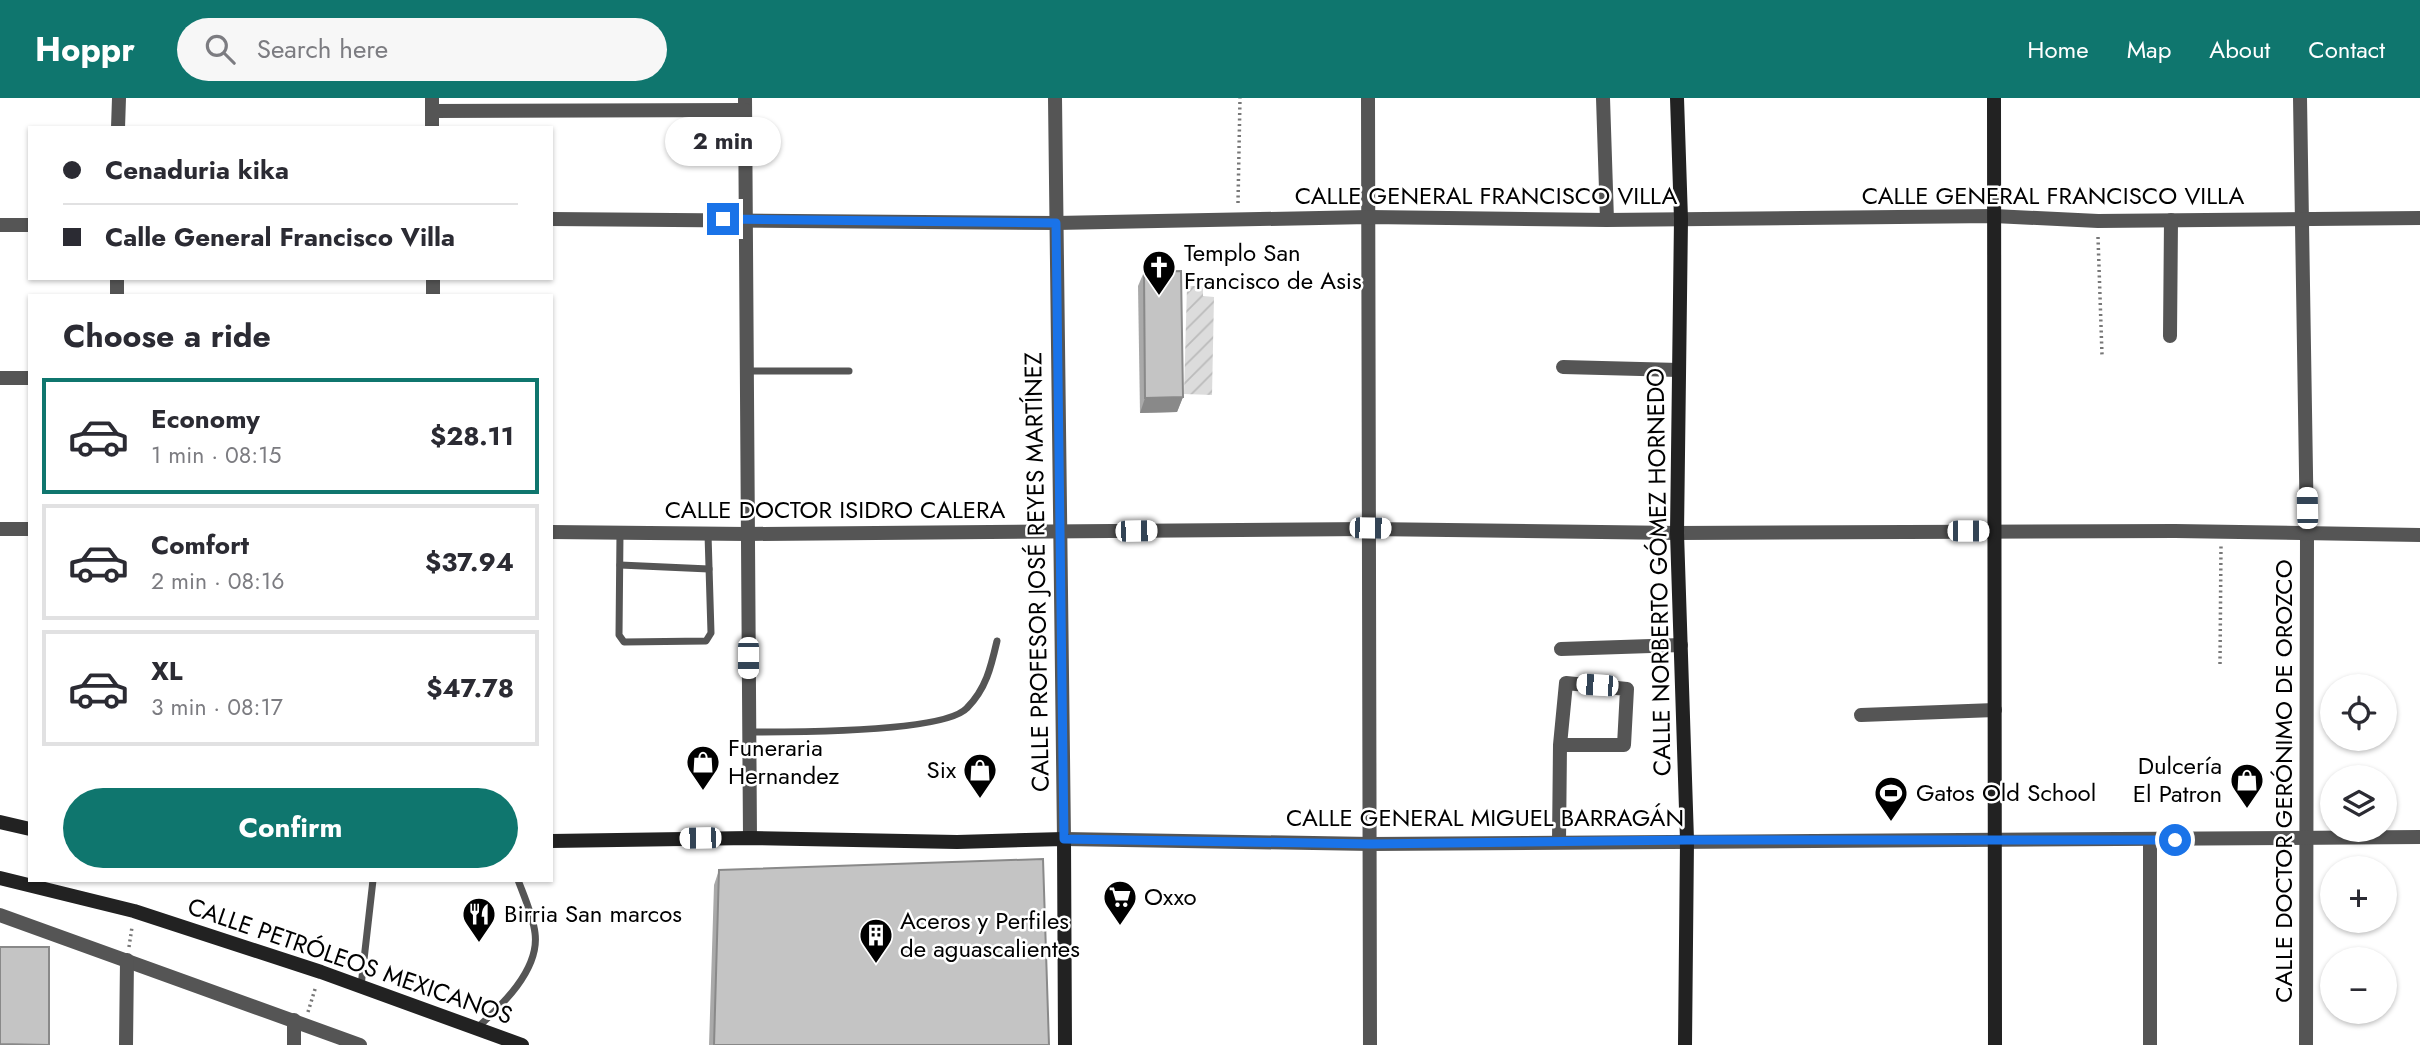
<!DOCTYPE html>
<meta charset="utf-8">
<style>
:root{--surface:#fff;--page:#f7f7f7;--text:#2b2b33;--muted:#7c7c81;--line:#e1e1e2;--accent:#0f766e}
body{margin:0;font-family:Jost,sans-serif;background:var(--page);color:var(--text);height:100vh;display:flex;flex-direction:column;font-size:26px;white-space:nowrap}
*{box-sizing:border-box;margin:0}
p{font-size:23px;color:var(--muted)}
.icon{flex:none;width:38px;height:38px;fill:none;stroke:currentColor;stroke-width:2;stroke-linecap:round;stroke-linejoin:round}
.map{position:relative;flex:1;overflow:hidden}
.panel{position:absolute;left:28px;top:196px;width:525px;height:588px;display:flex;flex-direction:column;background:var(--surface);border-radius:0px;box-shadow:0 2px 5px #0004}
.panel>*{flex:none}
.banner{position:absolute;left:28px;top:28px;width:525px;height:154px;border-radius:0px;box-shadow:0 2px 5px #0004;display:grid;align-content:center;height:154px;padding:0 35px;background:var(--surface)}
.tools{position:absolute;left:2320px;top:576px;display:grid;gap:14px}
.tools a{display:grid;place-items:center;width:77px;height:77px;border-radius:50%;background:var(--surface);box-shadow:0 2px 5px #0004;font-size:35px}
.end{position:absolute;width:32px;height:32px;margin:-16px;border:9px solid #1a73e8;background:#fff;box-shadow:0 0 0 4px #fff}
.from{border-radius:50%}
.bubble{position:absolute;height:49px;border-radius:24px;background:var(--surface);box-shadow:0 2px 5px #0004;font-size:23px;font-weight:700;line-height:49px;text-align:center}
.car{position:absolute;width:21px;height:42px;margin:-21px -10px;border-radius:9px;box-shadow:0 0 5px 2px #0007;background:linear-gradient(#fff 24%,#345 0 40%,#fff 0 76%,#345 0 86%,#fff 0)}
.banner b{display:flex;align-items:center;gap:24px;height:66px;font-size:26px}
.banner b+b{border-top:2px solid var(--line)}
.banner i{width:18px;height:18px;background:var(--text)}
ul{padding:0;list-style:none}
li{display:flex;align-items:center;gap:21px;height:116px;margin:0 14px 10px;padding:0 21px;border:4px solid var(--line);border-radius:0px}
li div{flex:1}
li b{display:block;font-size:26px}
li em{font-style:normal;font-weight:700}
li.on{border-color:var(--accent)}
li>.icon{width:63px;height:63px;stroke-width:1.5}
h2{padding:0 35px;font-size:32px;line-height:84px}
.action{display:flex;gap:14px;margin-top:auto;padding:14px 35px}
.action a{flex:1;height:80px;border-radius:42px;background:var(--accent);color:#fff;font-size:28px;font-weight:700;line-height:80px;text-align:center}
header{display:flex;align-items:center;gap:42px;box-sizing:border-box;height:98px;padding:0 35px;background:var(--accent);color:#fff}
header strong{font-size:33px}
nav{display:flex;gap:38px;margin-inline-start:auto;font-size:24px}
.search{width:490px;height:63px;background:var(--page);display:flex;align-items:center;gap:18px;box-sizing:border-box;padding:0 24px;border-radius:38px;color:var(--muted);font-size:26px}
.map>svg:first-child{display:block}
.garden{fill:url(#garden-furrows)}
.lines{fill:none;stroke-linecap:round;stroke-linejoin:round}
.path{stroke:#777;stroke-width:3.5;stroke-dasharray:2 3.5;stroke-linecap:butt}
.service{stroke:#555;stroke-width:7}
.minor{stroke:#555;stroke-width:14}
.tertiary{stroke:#555;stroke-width:14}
.secondary{stroke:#222;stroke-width:14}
.wall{fill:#a9a9a9}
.shaded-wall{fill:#898989}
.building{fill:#c4c4c4;stroke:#898989;stroke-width:2}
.route{stroke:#1a73e8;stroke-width:9}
.labels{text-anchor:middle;stroke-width:5;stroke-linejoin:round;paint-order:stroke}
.street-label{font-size:24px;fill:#000;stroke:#fff}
.poi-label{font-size:24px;fill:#000;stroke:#fff;text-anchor:start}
</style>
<header>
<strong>Hoppr</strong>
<div class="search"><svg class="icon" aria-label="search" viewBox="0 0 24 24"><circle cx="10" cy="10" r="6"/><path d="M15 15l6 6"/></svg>Search here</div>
<nav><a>Home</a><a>Map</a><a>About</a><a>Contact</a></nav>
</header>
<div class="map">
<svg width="2420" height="947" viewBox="0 0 2420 947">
<defs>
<pattern id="garden-furrows" width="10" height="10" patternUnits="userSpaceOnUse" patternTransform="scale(1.75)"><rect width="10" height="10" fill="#dcdcdc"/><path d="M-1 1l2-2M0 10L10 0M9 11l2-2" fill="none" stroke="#bbb"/></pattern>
</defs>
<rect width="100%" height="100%" fill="#fff"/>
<path class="garden" d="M1187,188H1203V198L1214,199L1212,297L1184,296Z"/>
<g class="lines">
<g class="path">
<path d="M1238,105L1240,0"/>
<path d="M2098,139L2102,257"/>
<path d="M2220,566L2221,447"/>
<path d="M129,849L132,829"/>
<path d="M308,914L316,888"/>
</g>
<g class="service">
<path d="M747,273H849"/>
<path d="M620,435L619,537L624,544L706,543L711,535L708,436"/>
<path d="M620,467L709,471"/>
<path d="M750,634C789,634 944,635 967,610C986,591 991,569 997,543"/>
<path d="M361,888L373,782"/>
<path d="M477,930C501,908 540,872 535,835C533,818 524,798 518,782"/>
</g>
<g class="minor">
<path d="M745,0L750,740"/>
<path d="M1055,0L1064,741"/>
<path d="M1368,0L1370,947"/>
<path d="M1603,0L1607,122"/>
<path d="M2300,0L2307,437L2306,947"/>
<path d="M432,13L745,12"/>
<path d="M118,30L119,0"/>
<path d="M432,30V0"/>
<path d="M551,121L1056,125L1369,119L1607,122L1994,118L2098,123L2420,120"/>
<path d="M0,127H30"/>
<path d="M117,180V198"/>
<path d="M433,180V198"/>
<path d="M2170,238L2171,122"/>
<path d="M1563,269L1679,272"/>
<path d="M0,280H30"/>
<path d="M0,431H30"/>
<path d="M551,434L747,436L1370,431L1677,435L2175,433L2420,437"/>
<path d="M1561,551L1681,547"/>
<path d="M1861,617L1995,612"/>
<path d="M2150,743V947"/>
<path d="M1559,744L1560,647L1566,585L1627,591L1624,647H1560"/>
<path d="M0,817L360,947"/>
<path d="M126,947L127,862"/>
<path d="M294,947V922"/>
</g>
<path class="tertiary" d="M1064,741L1371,746L2420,739"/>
<g class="secondary">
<path d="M1677,0L1681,121L1677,435L1687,742L1685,947"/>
<path d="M1994,0L1995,947"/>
<path d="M0,724L30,731"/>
<path d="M551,743L750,740L957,744L1064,741L1065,947"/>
<path d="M0,780L134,813L321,874L522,947"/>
</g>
</g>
<g class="wall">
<path d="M1144,174L1183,299L1177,314L1140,315L1138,188Z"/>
<path d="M719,772L1049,947H709L714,787Z"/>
</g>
<path class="shaded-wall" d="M1183,299L1177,314L1140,315L1145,300Z"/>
<g class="building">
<path d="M1181,173L1183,299L1145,300L1144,174Z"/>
<path d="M1043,761L1049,947H714L719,772Z"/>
<path d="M0,849H49V947L0,946Z"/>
</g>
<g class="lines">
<path class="route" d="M723,121L1056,125L1064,741L1371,746L1687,742H2175"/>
</g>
<defs>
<symbol id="church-pin" viewBox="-11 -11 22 30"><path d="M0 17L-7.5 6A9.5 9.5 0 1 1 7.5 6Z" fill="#000" stroke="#fff"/><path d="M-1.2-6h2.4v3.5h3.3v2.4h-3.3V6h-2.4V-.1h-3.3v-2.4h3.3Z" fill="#fff"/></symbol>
<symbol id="shop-pin" viewBox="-11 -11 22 30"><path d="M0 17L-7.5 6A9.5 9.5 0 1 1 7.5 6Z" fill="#000" stroke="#fff"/><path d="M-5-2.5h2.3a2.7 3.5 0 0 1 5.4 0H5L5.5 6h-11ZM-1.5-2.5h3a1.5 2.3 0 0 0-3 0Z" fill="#fff"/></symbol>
<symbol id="stadium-pin" viewBox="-11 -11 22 30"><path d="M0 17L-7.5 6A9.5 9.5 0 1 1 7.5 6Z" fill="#000" stroke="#fff"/><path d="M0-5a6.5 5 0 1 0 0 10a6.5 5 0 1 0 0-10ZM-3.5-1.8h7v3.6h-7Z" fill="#fff"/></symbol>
<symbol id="supermarket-pin" viewBox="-11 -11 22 30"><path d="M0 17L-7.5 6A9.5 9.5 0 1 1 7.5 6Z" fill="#000" stroke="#fff"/><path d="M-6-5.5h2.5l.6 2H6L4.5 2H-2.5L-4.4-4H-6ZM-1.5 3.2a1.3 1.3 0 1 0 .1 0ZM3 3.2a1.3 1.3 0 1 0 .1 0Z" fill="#fff"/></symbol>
<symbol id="restaurant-pin" viewBox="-11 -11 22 30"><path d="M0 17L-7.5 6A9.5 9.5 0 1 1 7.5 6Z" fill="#000" stroke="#fff"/><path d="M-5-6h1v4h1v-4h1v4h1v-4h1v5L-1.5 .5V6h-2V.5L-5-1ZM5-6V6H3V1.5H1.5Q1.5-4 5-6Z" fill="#fff"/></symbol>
<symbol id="building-pin" viewBox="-11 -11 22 30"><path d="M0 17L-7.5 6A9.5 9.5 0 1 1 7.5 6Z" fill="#000" stroke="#fff"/><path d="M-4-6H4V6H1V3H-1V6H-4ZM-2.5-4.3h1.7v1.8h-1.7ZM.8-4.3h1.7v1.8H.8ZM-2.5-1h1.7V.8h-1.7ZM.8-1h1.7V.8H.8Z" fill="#fff"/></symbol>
</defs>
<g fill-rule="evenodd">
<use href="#church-pin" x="1140" y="150" width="38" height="52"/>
<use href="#shop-pin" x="684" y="645" width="38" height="52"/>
<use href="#shop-pin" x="961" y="653" width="38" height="52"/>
<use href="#shop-pin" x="2228" y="663" width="38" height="52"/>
<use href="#stadium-pin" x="1872" y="676" width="38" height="52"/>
<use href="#supermarket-pin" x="1101" y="780" width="38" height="52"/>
<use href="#restaurant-pin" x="460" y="797" width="38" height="52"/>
<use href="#building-pin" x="857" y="818" width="38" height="52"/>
</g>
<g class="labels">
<g class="street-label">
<text x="1486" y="106">CALLE GENERAL FRANCISCO VILLA</text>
<text x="2053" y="106">CALLE GENERAL FRANCISCO VILLA</text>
<text x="835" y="420">CALLE DOCTOR ISIDRO CALERA</text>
<text transform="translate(1037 474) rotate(-91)" y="8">CALLE PROFESOR JOSÉ REYES MARTÍNEZ</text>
<text transform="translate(1659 474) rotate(-91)" y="8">CALLE NORBERTO GÓMEZ HORNEDO</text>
<text transform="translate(2284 683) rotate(-90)" y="8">CALLE DOCTOR GERÓNIMO DE OROZCO</text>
<text x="1485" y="728">CALLE GENERAL MIGUEL BARRAGÁN</text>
<text transform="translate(350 863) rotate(19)" y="8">CALLE PETRÓLEOS MEXICANOS</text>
</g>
<g class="poi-label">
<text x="1184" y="163">Templo San<tspan x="1184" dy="28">Francisco de Asis</tspan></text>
<text x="728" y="658">Funeraria<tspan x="728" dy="28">Hernandez</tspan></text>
<text x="2222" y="676" text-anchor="end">Dulcería<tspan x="2222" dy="28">El Patron</tspan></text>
<text x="956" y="680" text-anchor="end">Six</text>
<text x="1916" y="703">Gatos Old School</text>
<text x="1144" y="807">Oxxo</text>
<text x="504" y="824">Birria San marcos</text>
<text x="900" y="831">Aceros y Perfiles<tspan x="900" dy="28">de aguascalientes</tspan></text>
</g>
</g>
</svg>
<div class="tools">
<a><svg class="icon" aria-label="locate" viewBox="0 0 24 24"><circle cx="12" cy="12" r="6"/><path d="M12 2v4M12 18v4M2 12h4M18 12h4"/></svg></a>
<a><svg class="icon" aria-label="layers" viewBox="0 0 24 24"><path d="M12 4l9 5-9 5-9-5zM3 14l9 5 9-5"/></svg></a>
<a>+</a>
<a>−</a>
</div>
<i class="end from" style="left:2175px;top:742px"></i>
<i class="end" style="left:723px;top:121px"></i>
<div class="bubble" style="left:665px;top:19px;width:116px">2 min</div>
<i class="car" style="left:2307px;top:410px;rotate:359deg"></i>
<i class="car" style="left:1370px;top:430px;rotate:91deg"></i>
<i class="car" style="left:1136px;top:433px;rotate:89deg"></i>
<i class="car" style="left:1968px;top:433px;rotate:90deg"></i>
<i class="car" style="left:748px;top:560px;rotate:180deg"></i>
<i class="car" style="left:1597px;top:587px;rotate:274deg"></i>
<i class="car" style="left:700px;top:740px;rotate:269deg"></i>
<div class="banner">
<b><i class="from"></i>Cenaduria kika</b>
<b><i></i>Calle General Francisco Villa</b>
</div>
<section class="panel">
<h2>Choose a ride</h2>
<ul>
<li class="on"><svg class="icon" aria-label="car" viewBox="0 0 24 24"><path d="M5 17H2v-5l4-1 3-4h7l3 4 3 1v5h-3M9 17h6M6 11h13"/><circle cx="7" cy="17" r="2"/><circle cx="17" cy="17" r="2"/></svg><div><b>Economy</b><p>1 min · 08:15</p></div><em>$28.11</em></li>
<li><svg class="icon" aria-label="car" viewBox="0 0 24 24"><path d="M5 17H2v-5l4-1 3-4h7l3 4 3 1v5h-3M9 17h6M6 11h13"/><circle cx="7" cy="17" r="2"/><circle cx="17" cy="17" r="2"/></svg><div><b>Comfort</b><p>2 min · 08:16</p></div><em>$37.94</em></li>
<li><svg class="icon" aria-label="car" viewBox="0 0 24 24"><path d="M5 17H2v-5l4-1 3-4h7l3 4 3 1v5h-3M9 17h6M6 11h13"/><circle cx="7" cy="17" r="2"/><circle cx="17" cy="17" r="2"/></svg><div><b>XL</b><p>3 min · 08:17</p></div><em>$47.78</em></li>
</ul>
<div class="action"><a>Confirm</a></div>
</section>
</div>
